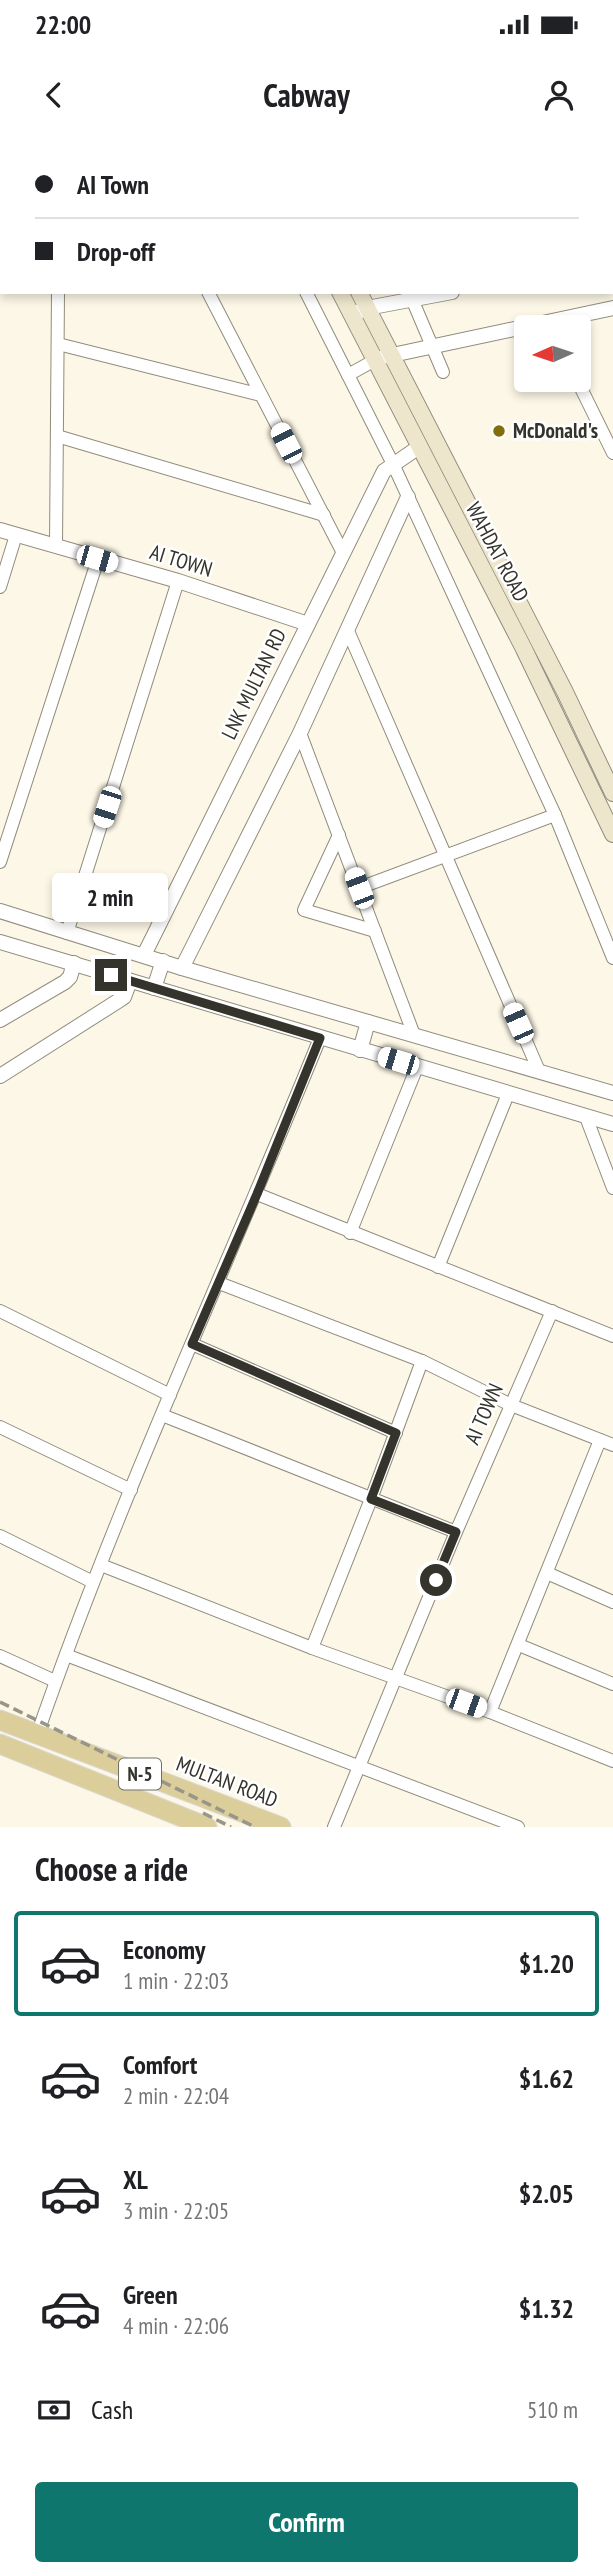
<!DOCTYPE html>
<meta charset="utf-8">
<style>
:root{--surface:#fff;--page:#f6f6f6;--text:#202124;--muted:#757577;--line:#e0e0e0;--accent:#0f766e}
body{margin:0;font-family:"PT Sans Narrow",sans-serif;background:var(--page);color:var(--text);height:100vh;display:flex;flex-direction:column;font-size:26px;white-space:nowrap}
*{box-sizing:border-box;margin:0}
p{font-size:23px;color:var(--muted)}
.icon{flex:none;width:38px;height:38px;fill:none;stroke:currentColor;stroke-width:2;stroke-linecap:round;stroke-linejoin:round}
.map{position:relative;height:1687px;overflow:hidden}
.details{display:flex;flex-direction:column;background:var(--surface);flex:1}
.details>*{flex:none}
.guide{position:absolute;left:0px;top:0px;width:614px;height:154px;box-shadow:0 4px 10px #0003;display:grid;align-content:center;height:154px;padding:0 35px;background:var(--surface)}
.needle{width:46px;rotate:267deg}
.buttons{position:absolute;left:514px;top:175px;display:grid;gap:14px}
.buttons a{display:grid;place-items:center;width:77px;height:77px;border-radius:7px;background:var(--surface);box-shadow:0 4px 10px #0003;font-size:35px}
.end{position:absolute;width:32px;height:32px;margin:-16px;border:9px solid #34332c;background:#fff;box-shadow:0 0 0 4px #fff}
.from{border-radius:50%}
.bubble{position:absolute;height:49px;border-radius:7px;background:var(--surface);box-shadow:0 4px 10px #0003;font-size:23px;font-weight:700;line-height:49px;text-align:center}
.car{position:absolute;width:21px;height:42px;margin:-21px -10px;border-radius:9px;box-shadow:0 0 5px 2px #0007;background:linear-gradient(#fff 24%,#345 0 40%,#fff 0 76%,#345 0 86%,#fff 0)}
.guide b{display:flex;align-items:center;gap:24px;height:66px;font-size:26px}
.guide b+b{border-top:2px solid var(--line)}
.guide i{width:18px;height:18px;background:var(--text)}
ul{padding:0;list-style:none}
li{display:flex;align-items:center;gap:21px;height:105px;margin:0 14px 10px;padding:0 21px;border:4px solid transparent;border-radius:7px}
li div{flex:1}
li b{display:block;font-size:26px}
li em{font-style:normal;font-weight:700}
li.on{border-color:var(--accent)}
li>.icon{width:63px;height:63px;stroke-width:1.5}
h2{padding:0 35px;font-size:32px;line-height:84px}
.pay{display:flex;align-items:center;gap:18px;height:77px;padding:0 35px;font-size:26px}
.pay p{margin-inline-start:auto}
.action{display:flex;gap:14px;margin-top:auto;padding:14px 35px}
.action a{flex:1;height:80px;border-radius:7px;background:var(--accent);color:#fff;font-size:28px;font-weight:700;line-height:80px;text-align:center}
.status{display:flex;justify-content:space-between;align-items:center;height:49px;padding:0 35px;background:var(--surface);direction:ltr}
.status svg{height:19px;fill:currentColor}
header{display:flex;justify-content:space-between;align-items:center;height:91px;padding:0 35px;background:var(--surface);font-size:32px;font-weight:700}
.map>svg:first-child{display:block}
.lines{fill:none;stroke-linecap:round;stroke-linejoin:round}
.minor-casing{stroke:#908c7d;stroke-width:14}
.tertiary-casing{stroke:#908c7d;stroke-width:16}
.secondary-casing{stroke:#908c7d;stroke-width:18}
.primary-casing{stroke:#dadad9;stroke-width:21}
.minor{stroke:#fff;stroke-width:12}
.tertiary{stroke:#fff;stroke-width:14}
.secondary{stroke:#ede6cd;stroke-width:16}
.primary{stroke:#dcce9a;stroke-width:19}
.rail{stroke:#989589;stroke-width:3.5;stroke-dasharray:10 5;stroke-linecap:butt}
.route{stroke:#34332c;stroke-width:9}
.poi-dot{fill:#836e0b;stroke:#fff;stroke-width:2.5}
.labels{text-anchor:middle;stroke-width:5;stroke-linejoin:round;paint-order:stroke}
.shield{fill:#fff;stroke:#71706b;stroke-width:2}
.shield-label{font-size:19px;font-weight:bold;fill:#34332c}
.poi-label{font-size:21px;font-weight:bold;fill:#34332c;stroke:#fff;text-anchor:start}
.street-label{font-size:21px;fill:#34332c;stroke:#fff}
</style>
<div class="status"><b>22:00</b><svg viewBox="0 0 49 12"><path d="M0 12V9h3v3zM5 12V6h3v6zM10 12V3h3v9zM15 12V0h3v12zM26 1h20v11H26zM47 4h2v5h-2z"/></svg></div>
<header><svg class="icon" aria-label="back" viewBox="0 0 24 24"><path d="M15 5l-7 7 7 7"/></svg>Cabway<svg class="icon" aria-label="person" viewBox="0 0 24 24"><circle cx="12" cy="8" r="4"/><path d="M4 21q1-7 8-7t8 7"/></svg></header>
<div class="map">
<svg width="613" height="1687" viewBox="0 0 613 1687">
<rect width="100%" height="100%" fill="#fcf7e6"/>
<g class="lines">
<defs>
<g id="minor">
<path d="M130,0V2"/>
<path d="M229,0L230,2"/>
<path d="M329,0V2"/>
<path d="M454,0L455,2"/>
<path d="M554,0L555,2"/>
<path d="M606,2L613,0"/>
<path d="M0,128H2"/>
<path d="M208,152L342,411"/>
<path d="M306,152L393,324L555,675L613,818"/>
<path d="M409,152L443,232"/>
<path d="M58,204L261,255"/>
<path d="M348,235L375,220"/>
<path d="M577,240L613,313"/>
<path d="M57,296L324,375"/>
<path d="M56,405L58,152"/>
<path d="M0,447L16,395"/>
<path d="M348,491L539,931"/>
<path d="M300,593L414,895"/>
<path d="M339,695L304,770L375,791"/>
<path d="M0,722L98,419"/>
<path d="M359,748L555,675"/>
<path d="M67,793L178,441"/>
<path d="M586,977L613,1048"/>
<path d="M257,1054L613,1196"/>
<path d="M350,1093L417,927"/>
<path d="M438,1127L508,954"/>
<path d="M219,1143L422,1221L511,1265L613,1305"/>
<path d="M0,1171L170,1255"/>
<path d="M192,1204L396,1293"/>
<path d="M162,1275L456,1392"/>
<path d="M0,1287L131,1350"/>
<path d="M0,1396L93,1442"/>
<path d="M101,1425L312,1508L490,1572L613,1621"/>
<path d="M547,1433L613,1462"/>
<path d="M519,1505L613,1544"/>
<path d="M312,1508L371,1359L422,1221"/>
<path d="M66,1515L518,1687"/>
<path d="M0,1516L55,1541"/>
<path d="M490,1572L600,1300"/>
<path d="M37,1595C119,1358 226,1130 320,898"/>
<path d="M334,1687L456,1392L552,1171"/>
</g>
<g id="tertiary">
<path d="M612,118H613"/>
<path d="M358,172L367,168L452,152"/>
<path d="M383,217L613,168"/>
<path d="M0,390L178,441L308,484"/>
<path d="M0,771L182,828L613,953"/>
<path d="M0,802L613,984"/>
<path d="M144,815L384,331L419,307"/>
<path d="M182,828L300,593L408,357"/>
<path d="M154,848L163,821"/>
<path d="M0,880L65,842L70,837L74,823"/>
<path d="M360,910L368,882"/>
<path d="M0,936L118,861L124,857L130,841"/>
</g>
<g id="secondary">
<path d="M262,0L263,2"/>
<path d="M281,0L282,2"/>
<path d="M340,152L524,509L613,694"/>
<path d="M359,152L565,552L613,653"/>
</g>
<g id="primary">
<path d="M0,1580L281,1687"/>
<path d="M0,1604L207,1687"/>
</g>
</defs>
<use href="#minor" class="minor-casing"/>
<use href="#tertiary" class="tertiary-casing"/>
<use href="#secondary" class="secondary-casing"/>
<use href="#primary" class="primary-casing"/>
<use href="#minor" class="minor"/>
<use href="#tertiary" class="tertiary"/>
<use href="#secondary" class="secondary"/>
<use href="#primary" class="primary"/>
<g class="rail">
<path d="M0,1562L255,1687"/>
<path d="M203,1673L231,1687"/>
</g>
</g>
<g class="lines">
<path class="route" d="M111,835L320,898L257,1054L192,1204L396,1293L371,1359L456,1392L436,1440"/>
</g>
<circle class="poi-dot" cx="499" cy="291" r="7"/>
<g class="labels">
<rect class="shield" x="119" y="1618.5" width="42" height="31" rx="5"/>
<g class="shield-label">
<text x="140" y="1641">N-5</text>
</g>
<g class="poi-label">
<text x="513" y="298">McDonald's</text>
</g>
<g class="street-label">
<text transform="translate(497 412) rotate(62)" y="7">WAHDAT ROAD</text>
<text transform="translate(181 421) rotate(17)" y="7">AI TOWN</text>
<text transform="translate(254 544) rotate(-64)" y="7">LNK MULTAN RD</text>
<text transform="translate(484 1274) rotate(-66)" y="7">AI TOWN</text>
<text transform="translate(227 1642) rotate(21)" y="7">MULTAN ROAD</text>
</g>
</g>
</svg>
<div class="buttons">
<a><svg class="needle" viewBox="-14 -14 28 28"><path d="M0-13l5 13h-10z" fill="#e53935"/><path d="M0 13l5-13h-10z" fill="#757577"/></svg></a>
</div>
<i class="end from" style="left:436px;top:1440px"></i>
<i class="end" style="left:111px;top:835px"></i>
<div class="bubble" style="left:52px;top:733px;width:116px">2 min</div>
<i class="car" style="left:286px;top:303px;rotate:333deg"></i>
<i class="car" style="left:97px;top:419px;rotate:106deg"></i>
<i class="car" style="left:107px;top:667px;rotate:198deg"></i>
<i class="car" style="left:359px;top:748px;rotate:339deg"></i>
<i class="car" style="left:518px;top:883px;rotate:336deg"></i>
<i class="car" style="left:398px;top:921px;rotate:287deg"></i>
<i class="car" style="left:466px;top:1563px;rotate:110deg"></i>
<div class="guide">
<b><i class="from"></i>AI Town</b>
<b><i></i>Drop-off</b>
</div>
</div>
<section class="details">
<h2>Choose a ride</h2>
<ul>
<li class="on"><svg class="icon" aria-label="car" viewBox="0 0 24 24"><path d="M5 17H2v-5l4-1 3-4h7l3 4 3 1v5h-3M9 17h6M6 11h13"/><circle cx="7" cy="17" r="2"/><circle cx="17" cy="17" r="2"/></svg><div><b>Economy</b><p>1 min · 22:03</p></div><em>$1.20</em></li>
<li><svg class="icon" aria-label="car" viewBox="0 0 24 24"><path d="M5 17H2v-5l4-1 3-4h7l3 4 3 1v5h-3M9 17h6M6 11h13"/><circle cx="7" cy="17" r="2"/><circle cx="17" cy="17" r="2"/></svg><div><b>Comfort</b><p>2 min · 22:04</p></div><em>$1.62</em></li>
<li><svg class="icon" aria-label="car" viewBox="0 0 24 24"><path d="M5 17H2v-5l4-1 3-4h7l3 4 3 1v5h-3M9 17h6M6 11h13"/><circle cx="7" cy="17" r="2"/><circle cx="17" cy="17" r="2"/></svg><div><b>XL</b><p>3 min · 22:05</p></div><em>$2.05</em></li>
<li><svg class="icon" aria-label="car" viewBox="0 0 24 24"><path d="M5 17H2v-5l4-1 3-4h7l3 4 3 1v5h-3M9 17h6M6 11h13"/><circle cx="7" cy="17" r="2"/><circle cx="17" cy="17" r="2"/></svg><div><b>Green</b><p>4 min · 22:06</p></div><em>$1.32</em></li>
</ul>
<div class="pay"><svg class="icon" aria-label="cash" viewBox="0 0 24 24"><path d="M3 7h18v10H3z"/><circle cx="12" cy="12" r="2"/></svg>Cash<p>510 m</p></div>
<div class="action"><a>Confirm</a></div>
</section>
